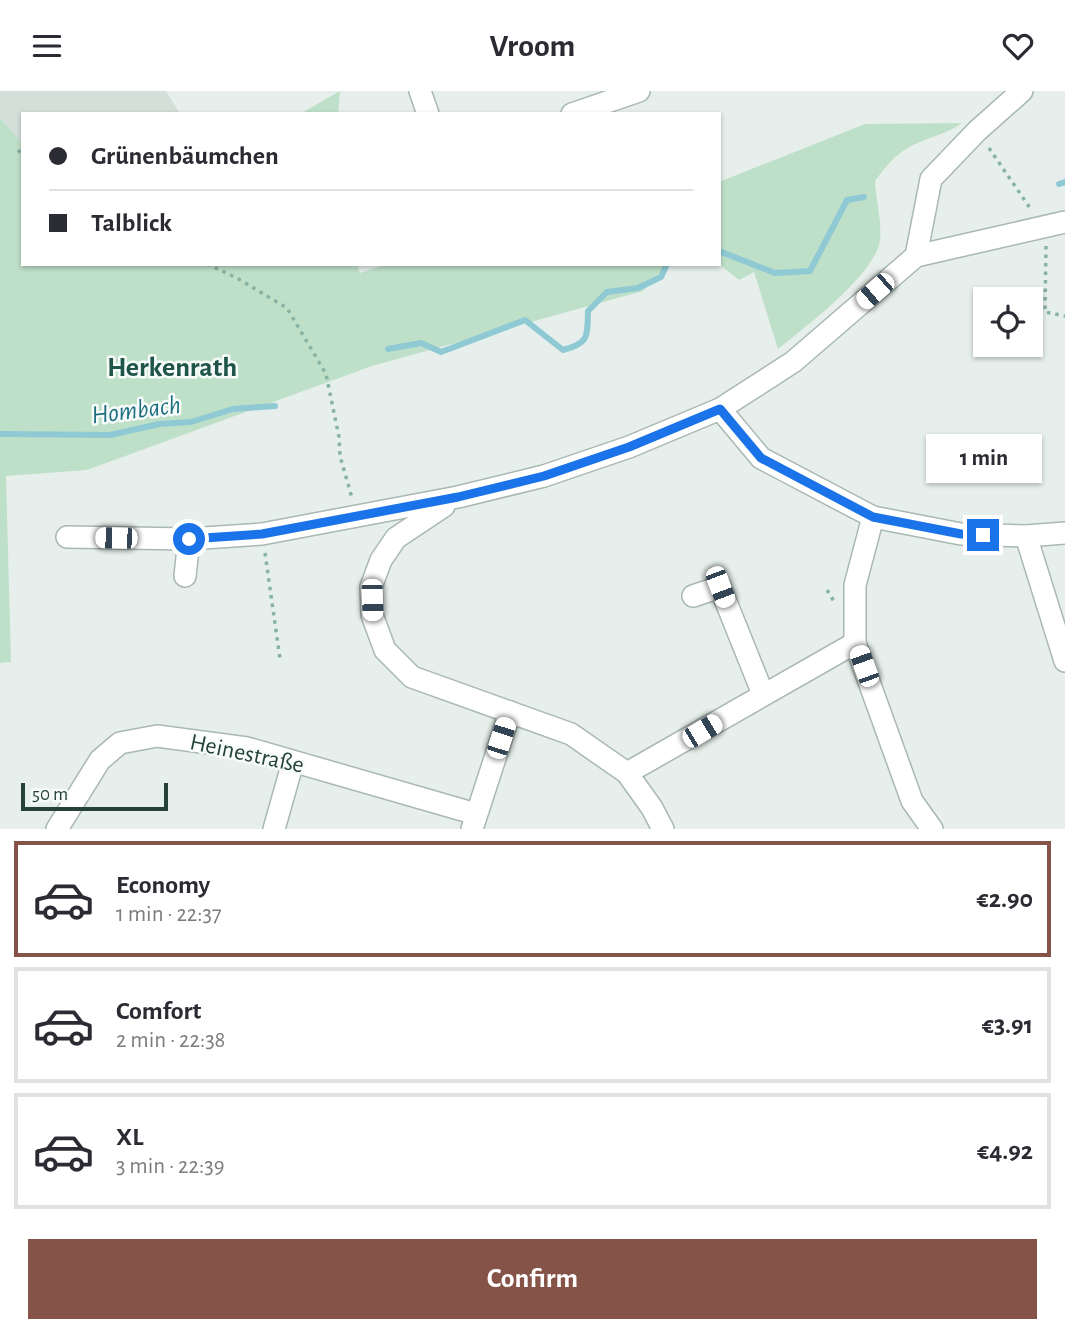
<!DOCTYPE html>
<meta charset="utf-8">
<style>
:root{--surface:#fff;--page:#f2f2f3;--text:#2b2b33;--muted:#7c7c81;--line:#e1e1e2;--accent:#855347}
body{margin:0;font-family:"Alegreya Sans",sans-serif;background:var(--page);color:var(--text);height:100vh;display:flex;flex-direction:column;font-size:26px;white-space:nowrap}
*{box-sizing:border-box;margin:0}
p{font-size:23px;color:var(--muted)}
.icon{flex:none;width:38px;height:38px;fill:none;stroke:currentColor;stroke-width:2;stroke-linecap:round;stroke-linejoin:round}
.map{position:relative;height:738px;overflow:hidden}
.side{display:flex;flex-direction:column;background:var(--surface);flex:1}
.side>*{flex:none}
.banner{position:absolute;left:21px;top:21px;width:700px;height:154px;border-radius:0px;box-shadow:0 2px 5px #0004;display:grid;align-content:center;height:154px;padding:0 28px;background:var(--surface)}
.buttons{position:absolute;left:973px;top:196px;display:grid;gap:14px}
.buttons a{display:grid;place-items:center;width:70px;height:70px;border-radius:0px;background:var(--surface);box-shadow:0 2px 5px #0004;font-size:35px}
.scale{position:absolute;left:21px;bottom:18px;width:147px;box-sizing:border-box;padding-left:7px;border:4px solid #24423a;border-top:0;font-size:19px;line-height:24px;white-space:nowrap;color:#24423a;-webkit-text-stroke:5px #f7fbf9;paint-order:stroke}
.end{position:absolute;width:32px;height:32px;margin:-16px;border:9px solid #1a73e8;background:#fff;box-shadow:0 0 0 4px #fff}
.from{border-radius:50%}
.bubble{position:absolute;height:49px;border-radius:0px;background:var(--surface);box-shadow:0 2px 5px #0004;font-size:23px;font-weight:700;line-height:49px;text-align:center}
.car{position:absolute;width:21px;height:42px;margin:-21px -10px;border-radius:9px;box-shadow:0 0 5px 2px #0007;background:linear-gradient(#fff 24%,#345 0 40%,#fff 0 76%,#345 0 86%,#fff 0)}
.banner b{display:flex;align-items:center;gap:24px;height:66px;font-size:26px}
.banner b+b{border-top:2px solid var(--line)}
.banner i{width:18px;height:18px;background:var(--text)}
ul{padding:12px 0 0;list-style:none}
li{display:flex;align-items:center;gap:21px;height:116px;margin:0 14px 10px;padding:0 14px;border:4px solid var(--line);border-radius:0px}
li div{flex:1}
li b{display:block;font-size:26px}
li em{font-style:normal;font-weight:700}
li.on{border-color:var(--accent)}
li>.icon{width:63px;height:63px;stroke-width:1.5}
.primary-button{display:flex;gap:14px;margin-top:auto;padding:14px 28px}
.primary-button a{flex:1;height:80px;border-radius:0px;background:var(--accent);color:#fff;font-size:28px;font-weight:700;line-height:80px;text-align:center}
header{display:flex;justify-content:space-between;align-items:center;height:91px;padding:0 28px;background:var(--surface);font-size:32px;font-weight:700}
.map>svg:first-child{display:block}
.built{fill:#d4dfda}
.green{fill:#bfe0c8}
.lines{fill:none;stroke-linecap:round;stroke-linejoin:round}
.stream{stroke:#8ec9d4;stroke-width:6}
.minor-casing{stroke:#a8b8b2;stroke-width:24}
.path{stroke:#86b3a5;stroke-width:3.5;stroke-dasharray:3.5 5;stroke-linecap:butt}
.minor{stroke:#fff;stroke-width:21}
.route{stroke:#1a73e8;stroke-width:9}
.labels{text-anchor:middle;stroke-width:5;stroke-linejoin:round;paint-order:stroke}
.street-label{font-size:24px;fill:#24423a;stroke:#f7fbf9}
.water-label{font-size:26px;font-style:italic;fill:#1c6f80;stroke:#f7fbf9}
.quarter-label{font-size:28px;font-weight:bold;fill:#1f5548;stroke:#f7fbf9}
</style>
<header><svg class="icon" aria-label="menu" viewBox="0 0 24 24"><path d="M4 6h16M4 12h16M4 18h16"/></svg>Vroom<svg class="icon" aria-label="heart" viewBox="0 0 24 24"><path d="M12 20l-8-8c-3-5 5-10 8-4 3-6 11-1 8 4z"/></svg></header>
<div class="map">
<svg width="1065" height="738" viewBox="0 0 1065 738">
<rect width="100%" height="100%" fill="#e6efeb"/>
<path class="built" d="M0,0H166L180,23H23V53L0,27Z"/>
<g class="green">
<path d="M340,0L338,23H300Z"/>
<path d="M0,27L23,53V173H357L360,182L386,173H668L643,200L372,275L87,379L6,385L11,571L0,572Z"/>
<path d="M962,32C944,45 923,47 906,58C893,66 884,78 875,90C876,109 882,131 880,149C876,183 804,237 778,258L754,181L739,189L719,173V91L865,33Z"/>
</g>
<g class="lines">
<g class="stream">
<path d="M1059,93L1065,91"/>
<path d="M719,160L775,182L810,180L847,109L864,106"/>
<path d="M388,258L421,252L441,261L525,229L563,259C590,252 587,245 588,220L607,201L638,197L661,186L667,173"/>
<path d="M0,343L110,344L159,333L191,331L233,318L275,315"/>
</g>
<defs>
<g id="minor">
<path d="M420,0L428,23"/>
<path d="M572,23L639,0"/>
<path d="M916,165L931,88L977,40L1022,0"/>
<path d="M720,318L761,367L873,426L961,443L1026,445L1065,442"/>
<path d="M444,415L396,447L381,469L371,496L372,524L385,559L412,586L571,643L627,682L652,717L663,738"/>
<path d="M873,426L855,494V552L912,710L932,738"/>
<path d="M1026,445L1065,570"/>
<path d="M67,446L189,448L262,443L458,406L544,385L629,356L720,318L793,271L916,165L1065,131"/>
<path d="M185,485L189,448"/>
<path d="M693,505L720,496L763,603"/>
<path d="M627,682L855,552"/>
<path d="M57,738L100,669L120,652L157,645L247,657L476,723"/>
<path d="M274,738L293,671"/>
<path d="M472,738L510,621"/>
</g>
</defs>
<use href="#minor" class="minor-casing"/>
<g class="path">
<path d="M989,57L1032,120"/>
<path d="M18,59L23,64"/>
<path d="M1046,155L1045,221L1065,225"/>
<path d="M207,173L237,187L287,217L326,283L339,346L340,365L352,407"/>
<path d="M265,462L280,568"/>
<path d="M827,499L835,512"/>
</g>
<use href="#minor" class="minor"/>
</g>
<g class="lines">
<path class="route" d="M189,448L262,443L458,406L544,385L629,356L720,318L761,367L873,426L961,443L983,444"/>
</g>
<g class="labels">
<g class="street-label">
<text transform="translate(247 662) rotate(12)" y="8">Heinestraße</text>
</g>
<g class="water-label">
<text transform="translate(136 318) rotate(-7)" y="9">Hombach</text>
</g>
<g class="quarter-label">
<text x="172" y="285">Herkenrath</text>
</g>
</g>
</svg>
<div class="buttons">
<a><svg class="icon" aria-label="locate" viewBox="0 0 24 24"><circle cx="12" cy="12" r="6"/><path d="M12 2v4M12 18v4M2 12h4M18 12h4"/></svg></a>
</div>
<div class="scale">50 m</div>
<i class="end from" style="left:189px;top:448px"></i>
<i class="end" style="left:983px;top:444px"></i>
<div class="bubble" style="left:926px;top:343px;width:116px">1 min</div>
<i class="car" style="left:875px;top:200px;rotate:229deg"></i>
<i class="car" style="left:116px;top:447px;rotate:271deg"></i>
<i class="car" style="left:720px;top:496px;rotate:159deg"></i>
<i class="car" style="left:372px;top:509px;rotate:178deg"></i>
<i class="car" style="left:864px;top:575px;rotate:340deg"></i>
<i class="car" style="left:702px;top:640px;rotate:59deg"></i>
<i class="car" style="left:501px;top:647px;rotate:18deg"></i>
<div class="banner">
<b><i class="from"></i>Grünenbäumchen</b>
<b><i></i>Talblick</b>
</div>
</div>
<section class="side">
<ul>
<li class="on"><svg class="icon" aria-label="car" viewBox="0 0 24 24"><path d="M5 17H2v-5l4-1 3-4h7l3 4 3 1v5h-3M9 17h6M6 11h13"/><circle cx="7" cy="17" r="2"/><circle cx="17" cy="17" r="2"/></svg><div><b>Economy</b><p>1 min · 22:37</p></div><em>€2.90</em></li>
<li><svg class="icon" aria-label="car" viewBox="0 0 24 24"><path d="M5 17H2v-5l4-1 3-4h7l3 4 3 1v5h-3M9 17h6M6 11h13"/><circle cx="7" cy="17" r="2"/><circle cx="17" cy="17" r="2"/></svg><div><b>Comfort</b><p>2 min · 22:38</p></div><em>€3.91</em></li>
<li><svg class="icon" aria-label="car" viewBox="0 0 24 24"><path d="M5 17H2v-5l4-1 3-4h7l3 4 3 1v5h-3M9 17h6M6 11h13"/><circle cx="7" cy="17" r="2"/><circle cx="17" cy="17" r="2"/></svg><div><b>XL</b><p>3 min · 22:39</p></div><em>€4.92</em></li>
</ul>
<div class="primary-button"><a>Confirm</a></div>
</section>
